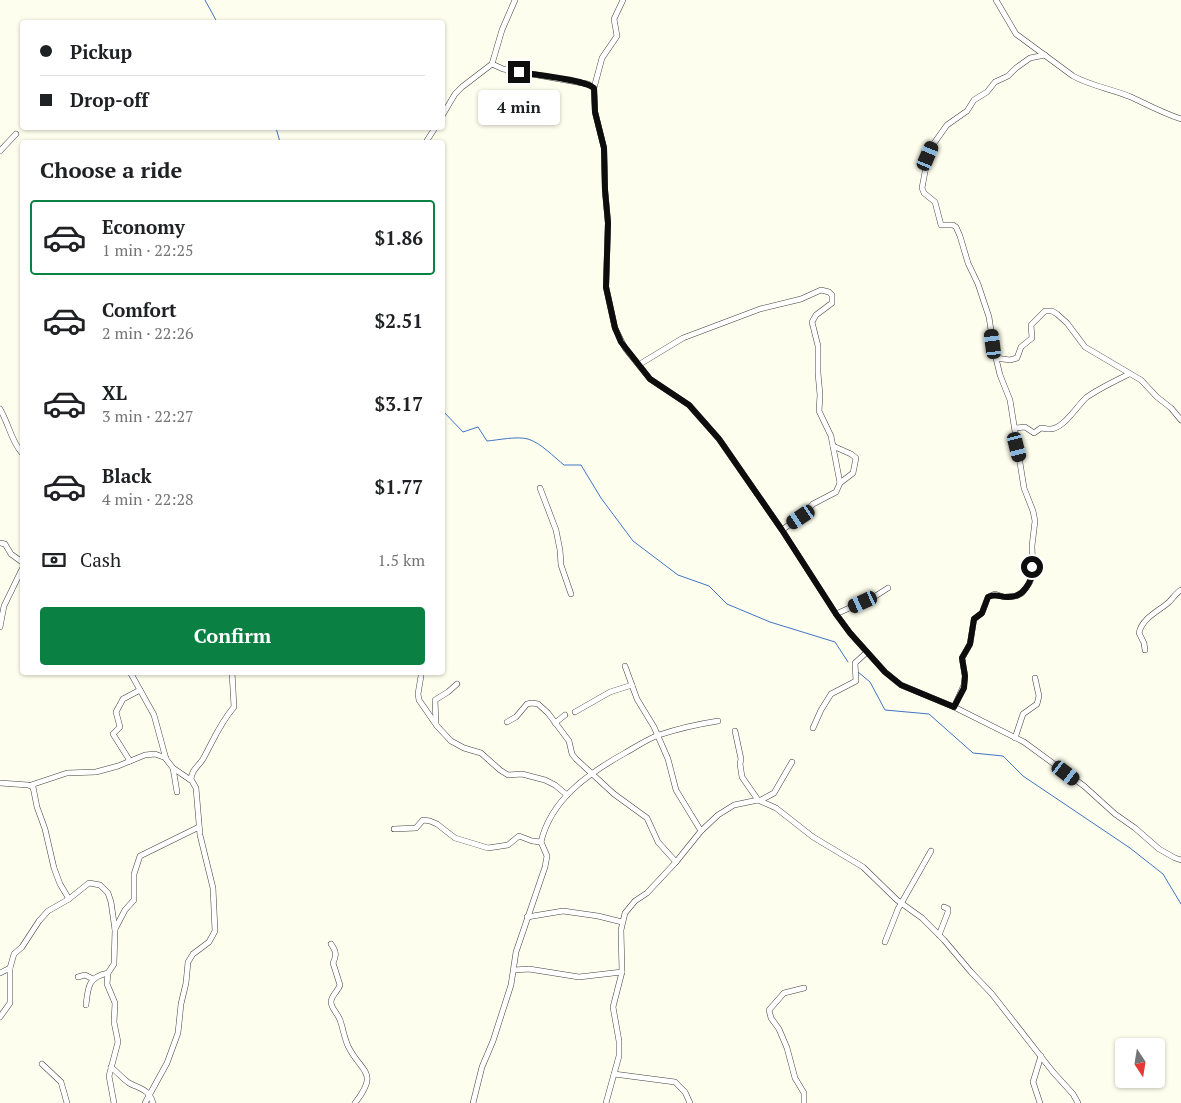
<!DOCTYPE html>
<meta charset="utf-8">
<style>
:root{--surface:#fff;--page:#f6f6f6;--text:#202124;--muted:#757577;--line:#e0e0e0;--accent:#0b8043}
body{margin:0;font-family:"PT Serif",serif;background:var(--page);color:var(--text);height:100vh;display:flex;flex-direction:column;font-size:19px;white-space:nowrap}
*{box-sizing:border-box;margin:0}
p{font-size:16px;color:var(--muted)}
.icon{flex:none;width:28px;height:28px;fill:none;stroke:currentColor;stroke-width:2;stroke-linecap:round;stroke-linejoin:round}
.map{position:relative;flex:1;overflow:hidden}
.panel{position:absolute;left:20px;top:140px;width:425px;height:535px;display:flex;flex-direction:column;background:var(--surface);border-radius:5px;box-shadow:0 1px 4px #0004}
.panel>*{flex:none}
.hud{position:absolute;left:20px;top:20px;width:425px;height:110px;border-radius:5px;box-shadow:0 1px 4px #0004;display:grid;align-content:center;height:110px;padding:0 20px;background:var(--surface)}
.needle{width:32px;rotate:168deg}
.controls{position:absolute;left:1115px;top:1038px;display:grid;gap:10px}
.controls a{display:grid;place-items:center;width:50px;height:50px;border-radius:5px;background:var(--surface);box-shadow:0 1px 4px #0004;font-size:25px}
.end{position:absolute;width:22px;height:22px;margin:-11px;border:6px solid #0d0d0d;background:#fff;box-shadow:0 0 0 2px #fff}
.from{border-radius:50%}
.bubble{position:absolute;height:35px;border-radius:5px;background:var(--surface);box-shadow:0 1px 4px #0004;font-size:16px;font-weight:700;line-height:35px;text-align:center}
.car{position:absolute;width:15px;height:30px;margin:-15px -8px;border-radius:6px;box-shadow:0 0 4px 1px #0007;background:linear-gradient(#222 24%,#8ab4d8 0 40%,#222 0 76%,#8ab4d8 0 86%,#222 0)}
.hud b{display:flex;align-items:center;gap:18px;height:48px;font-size:19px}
.hud b+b{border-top:1px solid var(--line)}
.hud i{width:12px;height:12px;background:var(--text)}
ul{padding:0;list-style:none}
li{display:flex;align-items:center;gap:15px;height:75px;margin:0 10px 8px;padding:0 10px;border:2px solid transparent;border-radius:5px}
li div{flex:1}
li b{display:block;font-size:19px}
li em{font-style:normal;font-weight:700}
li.on{border-color:var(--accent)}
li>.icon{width:45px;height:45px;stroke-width:1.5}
h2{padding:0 20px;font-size:22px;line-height:60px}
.pay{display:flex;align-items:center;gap:12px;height:55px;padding:0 20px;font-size:19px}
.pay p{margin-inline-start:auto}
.cta{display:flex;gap:10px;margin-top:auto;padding:10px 20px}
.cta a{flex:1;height:58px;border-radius:5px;background:var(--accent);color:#fff;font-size:20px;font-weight:700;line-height:58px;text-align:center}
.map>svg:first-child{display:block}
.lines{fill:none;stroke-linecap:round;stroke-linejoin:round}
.stream{stroke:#4075c6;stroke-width:1}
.street-casing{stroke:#404040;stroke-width:6}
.street{stroke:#fff;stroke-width:5}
.route{stroke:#0d0d0d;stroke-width:6}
</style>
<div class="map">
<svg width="1181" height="1103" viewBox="0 0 1181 1103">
<rect width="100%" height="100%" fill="#fefeee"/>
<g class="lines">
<g class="stream">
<path d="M205,0L217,22"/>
<path d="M276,128L280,142"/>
<path d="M442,410L463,432L478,427L487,441C499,440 516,436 528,439C541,443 554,457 564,465H581L601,498L633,541L678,575L709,586L727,604L770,622L835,642L848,662"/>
<path d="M858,672L870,682L885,710L929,714L973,753L1003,756L1023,776L1130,848L1163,874L1181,904"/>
</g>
<defs>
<g id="street">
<path d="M623,0L614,19L617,36L602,58L594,88L595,112L604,148L605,190L608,223L606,287L615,328L625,348L650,379L689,405L719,439L782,530L836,614L850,633L885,672L901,685L954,707L1024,742L1084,786L1115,814L1135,828L1159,849L1175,858L1181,860"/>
<path d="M996,0L1016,34L1073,76C1091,86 1112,89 1131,97C1148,105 1163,113 1181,119"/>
<path d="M492,64L503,69L588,84L594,88"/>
<path d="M442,116L455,94L462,87L492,64L502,30L515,0"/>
<path d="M426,142L435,128"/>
<path d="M0,151L16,134"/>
<path d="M996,358L1010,360L1017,358L1021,347L1032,338L1031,325L1045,311H1052L1057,314L1067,323L1085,347L1141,380L1157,397L1171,408L1181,420"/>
<path d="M640,364L683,338L760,309L801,299L821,290L829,292L832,295V303L816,315L812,322L818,346V373L820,395L819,411L831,436L840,483L836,492L813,504L805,513L782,530"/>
<path d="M0,409C9,424 11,441 22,453"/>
<path d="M1015,428L1025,427L1034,433L1041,428C1043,428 1046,429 1048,429C1063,431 1077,405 1087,397C1100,388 1115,381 1129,374"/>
<path d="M833,446L851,454L856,458L853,473L840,483"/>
<path d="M540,488L556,530L560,550L561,565L571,594"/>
<path d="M0,543L5,544L11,554L22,562"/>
<path d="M836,614L874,597L888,588"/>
<path d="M0,627L4,606L22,569"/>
<path d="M1145,650L1144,643L1139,633C1142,618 1159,611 1169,602C1173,598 1176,593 1181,590"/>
<path d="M625,666L637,699L654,727L668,759L676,790L701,831"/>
<path d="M130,672L154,715L166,759L173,768L192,781L196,788L200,835L213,888L215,931L209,942L193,954L188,962L186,983L181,1004L178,1033L167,1063L145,1103"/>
<path d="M421,676L418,694L419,700L437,726L451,741L464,748L481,753L500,770L508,775L522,774L545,780L555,785L567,795"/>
<path d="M954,707L964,685L965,676L962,658L970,644L974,619L982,613L988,597L995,594L1004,597L1016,596L1022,593L1030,582L1033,574L1032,546L1035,521L1033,511L1024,488L1010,400L1000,375L994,350L989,317L978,284L968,263L960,236L956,227L953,225H941L935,202L924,193L922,188L928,156L932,146L947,125L967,111L974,100L987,92L995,82L1008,76L1016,68L1030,58L1045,55"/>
<path d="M575,712L610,692L632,685"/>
<path d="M507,722L516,717L527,704L532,703L538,704L548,713L569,741L572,754L576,759L614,794L647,818L658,842L676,862"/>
<path d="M436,723L435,700L448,692L457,684"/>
<path d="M555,723L565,715"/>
<path d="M813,728L821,710L831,694L856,681L855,663L867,652"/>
<path d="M735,731L741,759L740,764L742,777L758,800"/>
<path d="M1015,738L1023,714L1037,704L1039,696L1035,678"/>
<path d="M130,761L113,734L120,727L116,712L123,699L140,690"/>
<path d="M173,768L177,792"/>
<path d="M191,779C192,769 198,767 203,759C213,741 220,723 234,707L232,672"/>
<path d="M0,783L28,785L33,787L37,807L45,829L54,868L60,884L69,899"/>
<path d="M31,785L67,773L96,772L118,766L145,755L155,754L166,758"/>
<path d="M761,800L774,793L792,762"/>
<path d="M394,829L416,828L423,820L430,821L437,824L455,838L488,848L508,845L519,836L532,841L541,842"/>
<path d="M527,917L563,911L598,916L622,922"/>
<path d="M115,929L125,910L134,900V874L140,856L199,827"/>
<path d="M939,935L948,912V909L944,907"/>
<path d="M885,942L898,909L931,851"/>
<path d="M331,944C336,951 337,955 333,963L340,985C338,991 331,996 331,1002C331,1008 338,1014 340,1020C343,1028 344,1037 348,1046C361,1073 380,1071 355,1103"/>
<path d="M514,970L529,969L579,977L622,972"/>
<path d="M0,973L10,968"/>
<path d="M78,977L85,975L93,979"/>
<path d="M804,988L784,993L769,1010L771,1018L779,1029L787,1048L795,1078L804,1093V1103"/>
<path d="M86,1005C88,987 88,977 108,973"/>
<path d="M0,1017L10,1003V968L14,954L22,947L39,921L48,911L69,899L89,883L100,885L108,893L111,902L115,930L114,964L108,973L107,984L115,1003L114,1022L118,1042L109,1076L114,1103"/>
<path d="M42,1064L61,1082L67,1103"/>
<path d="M111,1067C117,1072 123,1079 129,1083C140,1089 149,1089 153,1103"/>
<path d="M614,1074L675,1082L685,1092L690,1103"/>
<path d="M473,1103L482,1067L493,1041L511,985L516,952L545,867L547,856L541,842C551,799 589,773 625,753C636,747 647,739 659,735C677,729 699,724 718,721"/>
<path d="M606,1103L619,1056V1041L613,1007L622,972L621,930L625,913L635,901L647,893L676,862L701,831L718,815L734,805L758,800L776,808L813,837L863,867L897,900L922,918L944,940L971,972L992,994L1053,1072L1073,1094L1078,1103"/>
<path d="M1040,1103L1033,1082L1041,1056"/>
</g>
</defs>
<use href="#street" class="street-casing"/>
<use href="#street" class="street"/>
</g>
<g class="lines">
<path class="route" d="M519,72C535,75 583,79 594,88L595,112L604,148L605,190L608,223L606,287L615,328L621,342L650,379L689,405L719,439L782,530L836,614L850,633L885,672L901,685L954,707L964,688L965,676L962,658L970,644L974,619L982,613L988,597C995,593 1000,597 1007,597C1024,598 1033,581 1032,567"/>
</g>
</svg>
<div class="controls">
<a><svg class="needle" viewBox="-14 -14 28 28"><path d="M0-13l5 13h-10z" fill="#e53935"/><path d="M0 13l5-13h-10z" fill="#757577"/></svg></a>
</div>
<i class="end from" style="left:1032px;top:567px"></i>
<i class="end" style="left:519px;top:72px"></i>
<div class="bubble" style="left:478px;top:90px;width:82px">4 min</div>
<i class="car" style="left:928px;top:156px;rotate:23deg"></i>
<i class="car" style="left:993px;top:344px;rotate:353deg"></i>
<i class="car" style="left:1017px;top:447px;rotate:166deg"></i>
<i class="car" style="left:801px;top:517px;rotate:236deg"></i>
<i class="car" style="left:863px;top:602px;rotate:245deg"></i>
<i class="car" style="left:1066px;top:773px;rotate:127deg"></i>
<div class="hud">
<b><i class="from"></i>Pickup</b>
<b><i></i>Drop-off</b>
</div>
<section class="panel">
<h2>Choose a ride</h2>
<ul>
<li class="on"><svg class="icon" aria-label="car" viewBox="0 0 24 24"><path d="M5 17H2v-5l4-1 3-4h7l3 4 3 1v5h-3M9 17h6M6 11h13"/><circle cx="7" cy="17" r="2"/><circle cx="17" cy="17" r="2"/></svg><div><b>Economy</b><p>1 min · 22:25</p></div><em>$1.86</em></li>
<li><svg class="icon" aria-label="car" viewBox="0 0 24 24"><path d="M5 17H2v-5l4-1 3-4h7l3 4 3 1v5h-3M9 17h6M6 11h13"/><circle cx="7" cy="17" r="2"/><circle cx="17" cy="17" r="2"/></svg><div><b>Comfort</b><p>2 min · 22:26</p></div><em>$2.51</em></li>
<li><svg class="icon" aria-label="car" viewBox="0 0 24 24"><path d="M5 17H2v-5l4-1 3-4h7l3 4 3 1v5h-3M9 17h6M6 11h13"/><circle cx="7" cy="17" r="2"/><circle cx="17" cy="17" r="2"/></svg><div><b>XL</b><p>3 min · 22:27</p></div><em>$3.17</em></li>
<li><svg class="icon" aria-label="car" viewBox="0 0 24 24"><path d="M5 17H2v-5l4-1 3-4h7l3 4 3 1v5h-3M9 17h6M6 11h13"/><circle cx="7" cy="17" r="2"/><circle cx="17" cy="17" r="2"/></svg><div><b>Black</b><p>4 min · 22:28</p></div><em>$1.77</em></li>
</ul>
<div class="pay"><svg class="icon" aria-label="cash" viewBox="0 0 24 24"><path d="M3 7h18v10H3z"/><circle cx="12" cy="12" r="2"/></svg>Cash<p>1.5 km</p></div>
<div class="cta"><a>Confirm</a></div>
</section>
</div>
